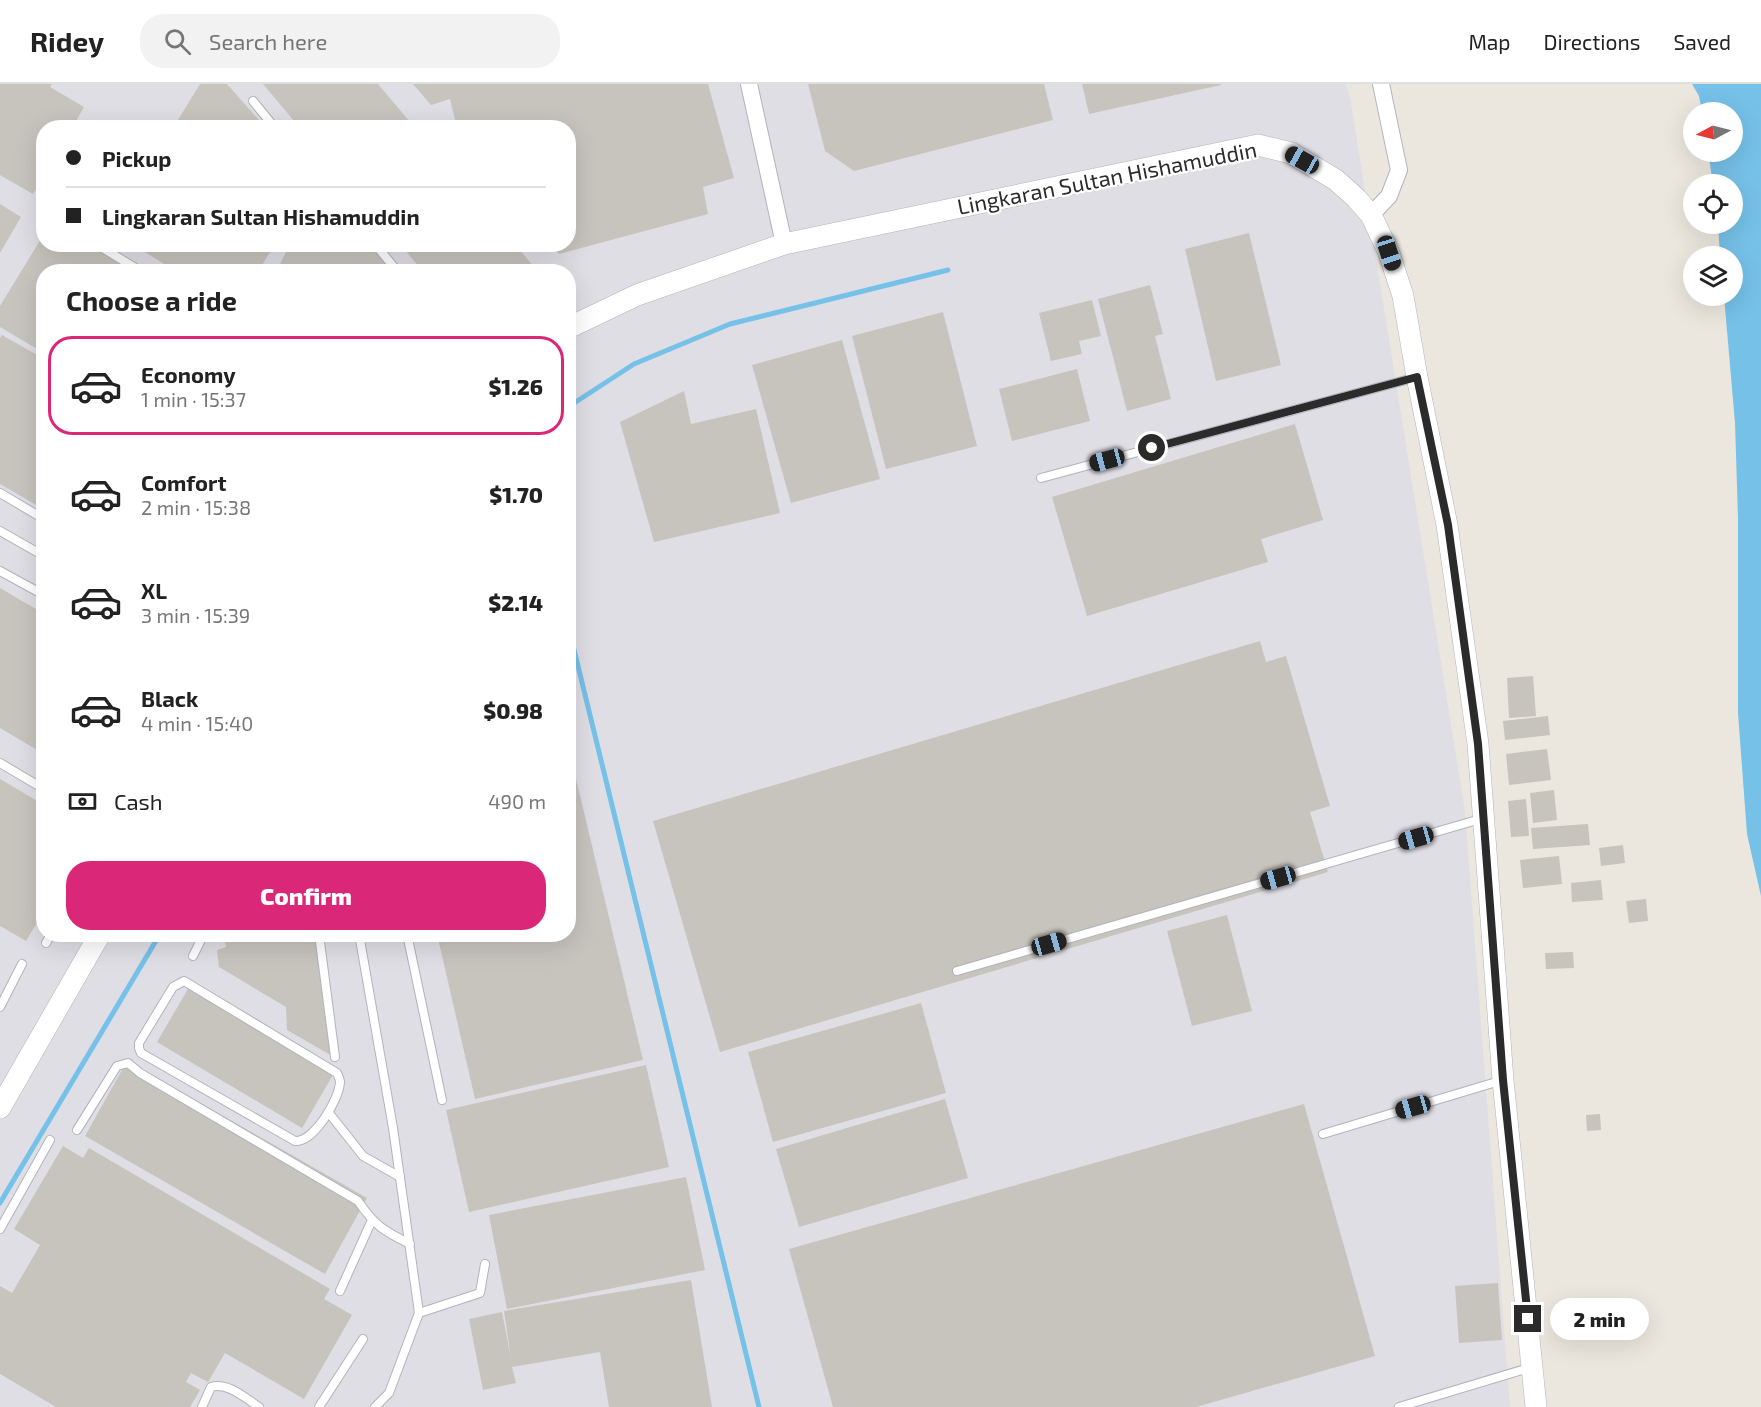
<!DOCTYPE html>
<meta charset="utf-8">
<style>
:root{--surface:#fff;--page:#f2f2f2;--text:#222;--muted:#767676;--line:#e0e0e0;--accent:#db2777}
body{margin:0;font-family:"Exo 2",sans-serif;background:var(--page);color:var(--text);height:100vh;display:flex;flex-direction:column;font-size:22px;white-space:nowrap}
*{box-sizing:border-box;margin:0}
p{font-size:20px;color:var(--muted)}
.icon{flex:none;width:33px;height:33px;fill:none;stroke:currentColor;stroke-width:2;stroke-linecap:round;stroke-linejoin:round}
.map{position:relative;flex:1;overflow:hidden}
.sheet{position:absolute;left:36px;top:180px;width:540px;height:678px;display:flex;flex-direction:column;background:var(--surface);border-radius:24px;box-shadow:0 6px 24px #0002}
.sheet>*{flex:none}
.banner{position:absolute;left:36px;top:36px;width:540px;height:132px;border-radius:24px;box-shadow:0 6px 24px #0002;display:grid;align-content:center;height:132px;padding:0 30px;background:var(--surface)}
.needle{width:39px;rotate:263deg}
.fabs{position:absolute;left:1683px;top:18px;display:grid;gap:12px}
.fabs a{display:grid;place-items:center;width:60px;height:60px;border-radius:50%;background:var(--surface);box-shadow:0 6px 24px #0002;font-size:30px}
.end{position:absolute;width:27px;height:27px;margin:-14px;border:8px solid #2b2b2b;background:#fff;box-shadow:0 0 0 3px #fff}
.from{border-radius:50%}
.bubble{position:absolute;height:42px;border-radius:21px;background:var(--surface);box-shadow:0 6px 24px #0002;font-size:20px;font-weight:800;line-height:42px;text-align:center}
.car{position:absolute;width:18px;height:36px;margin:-18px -9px;border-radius:8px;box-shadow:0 0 4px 2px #0007;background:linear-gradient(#222 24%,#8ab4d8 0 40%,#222 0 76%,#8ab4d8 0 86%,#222 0)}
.banner b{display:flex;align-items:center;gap:21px;height:57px;font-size:22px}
.banner b+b{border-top:2px solid var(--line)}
.banner i{width:15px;height:15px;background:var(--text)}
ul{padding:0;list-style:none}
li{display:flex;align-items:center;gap:18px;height:99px;margin:0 12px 9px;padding:0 18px;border:3px solid transparent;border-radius:24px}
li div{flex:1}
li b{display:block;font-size:22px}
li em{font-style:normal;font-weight:800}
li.on{border-color:var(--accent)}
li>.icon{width:54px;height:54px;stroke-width:1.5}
h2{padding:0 30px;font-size:27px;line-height:72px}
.pay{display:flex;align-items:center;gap:15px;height:66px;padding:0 30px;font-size:22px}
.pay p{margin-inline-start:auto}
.action{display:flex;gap:12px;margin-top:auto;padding:12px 30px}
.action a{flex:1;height:69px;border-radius:24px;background:var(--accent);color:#fff;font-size:24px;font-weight:800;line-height:69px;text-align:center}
header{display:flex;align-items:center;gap:36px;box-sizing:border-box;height:84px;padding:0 30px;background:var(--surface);border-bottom:2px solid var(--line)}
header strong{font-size:28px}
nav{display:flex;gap:33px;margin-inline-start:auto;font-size:21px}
.search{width:420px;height:54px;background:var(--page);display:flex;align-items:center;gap:15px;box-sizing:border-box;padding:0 21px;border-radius:24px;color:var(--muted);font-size:22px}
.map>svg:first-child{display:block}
.industrial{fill:#e0dee5;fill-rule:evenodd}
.water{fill:#76c1e8}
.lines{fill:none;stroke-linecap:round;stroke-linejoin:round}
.stream{stroke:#76c1e8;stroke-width:5}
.building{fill:#c7c3bd}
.service-casing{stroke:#b1b3bd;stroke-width:10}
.minor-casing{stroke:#b1b3bd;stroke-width:18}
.tertiary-casing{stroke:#b1b3bd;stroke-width:22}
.service{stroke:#fff;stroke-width:8}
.minor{stroke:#fff;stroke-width:16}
.tertiary{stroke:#fff;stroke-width:21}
.route{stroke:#2b2b2b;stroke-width:8}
.labels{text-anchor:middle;stroke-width:4.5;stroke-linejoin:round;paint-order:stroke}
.street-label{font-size:22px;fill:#2b2b2b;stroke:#fff}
</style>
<header>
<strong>Ridey</strong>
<div class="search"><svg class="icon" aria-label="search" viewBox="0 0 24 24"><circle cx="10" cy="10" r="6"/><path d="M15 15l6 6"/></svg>Search here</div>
<nav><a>Map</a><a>Directions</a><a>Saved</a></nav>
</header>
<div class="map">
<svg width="1761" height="1323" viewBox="0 0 1761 1323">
<rect width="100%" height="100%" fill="#ece7de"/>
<path class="industrial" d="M0,0H1346L1350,13L1465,727L1510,1323H0ZM44,44H568V160H44ZM44,188H568V850H44Z"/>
<path class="water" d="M1692,0H1761V812L1747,750L1738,629V434L1735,339L1724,212H1732V172H1720L1718,140H1732V100H1713L1708,68H1732V28H1702L1699,12Z"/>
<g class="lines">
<g class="stream">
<path d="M568,323L634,280L730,240L948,186"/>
<path d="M568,541L759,1323"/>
<path d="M0,1119L160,850"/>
</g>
</g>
<g class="building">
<path d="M0,0H52L50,3L84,23L72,44H44V92L33,110L0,91Z"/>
<path d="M200,0H227L266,44H173Z"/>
<path d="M263,0H378L415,44H300Z"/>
<path d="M413,0H708L734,94L703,103L708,130L559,170L550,160H568V44H450L456,40L450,15L431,21Z"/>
<path d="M808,0H1044L1053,36L854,87L825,67Z"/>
<path d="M1082,0H1221V1L1089,30Z"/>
<path d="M0,120L21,133L0,169Z"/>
<path d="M1249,149L1281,281L1216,297L1185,165Z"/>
<path d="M44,150V160H97L141,188H44V269L0,243V222Z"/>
<path d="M132,160H275L258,188H177Z"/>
<path d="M290,160H371L394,188H276Z"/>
<path d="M400,160H515L538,188H423Z"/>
<path d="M1150,201L1163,250L1155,252L1171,315L1127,327L1098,215Z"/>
<path d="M1092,216L1101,252L1079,257L1082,270L1051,277L1039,229Z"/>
<path d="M943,228L977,362L886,385L852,252Z"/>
<path d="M2,251L44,275V412L38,422L0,400V254Z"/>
<path d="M842,256L880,395L791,419L752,281Z"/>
<path d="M1077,285L1090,337L1012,357L999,305Z"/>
<path d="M684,307L691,340L756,325L780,429L654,458L620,338Z"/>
<path d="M1295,340L1323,436L1261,455L1268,478L1087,532L1052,413Z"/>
<path d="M0,504L41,528L44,525V670L0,644Z"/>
<path d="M1260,557L1266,578L1286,572L1330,722L1310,728L1328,788L720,968L653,737Z"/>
<path d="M1533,592L1536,632L1509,634L1507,594Z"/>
<path d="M1548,632L1550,651L1505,656L1503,637Z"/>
<path d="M568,661L643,976L475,1015L437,850H568Z"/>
<path d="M1547,665L1551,696L1509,701L1506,670Z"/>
<path d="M0,695L44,721V827L26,857L0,842Z"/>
<path d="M1554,706L1557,736L1533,739L1530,709Z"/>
<path d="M1526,715L1529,752L1511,753L1508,717Z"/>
<path d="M1588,740L1590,761L1533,765L1531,744Z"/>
<path d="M1623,761L1625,779L1601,782L1599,764Z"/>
<path d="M1559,772L1562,800L1523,804L1520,776Z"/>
<path d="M1601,796L1603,816L1572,818L1571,799Z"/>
<path d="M1646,815L1648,837L1629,839L1626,817Z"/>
<path d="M1227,831L1252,927L1192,942L1167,847Z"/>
<path d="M224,850H314L334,973L287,946L286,923L219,883L217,866L226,863Z"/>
<path d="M1573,868L1574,884L1546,885L1545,869Z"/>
<path d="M192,898L337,984L302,1044L157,958Z"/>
<path d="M921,919L946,1009L773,1058L748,968Z"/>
<path d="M127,977L367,1114L325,1190L85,1052Z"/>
<path d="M646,981L669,1083L469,1128L446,1026Z"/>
<path d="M945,1015L968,1094L799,1143L776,1065Z"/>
<path d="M1304,1020L1375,1272L1196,1323H833L789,1165Z"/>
<path d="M1600,1030L1601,1046L1587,1047L1586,1031Z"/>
<path d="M63,1062L83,1074L89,1064L330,1205L324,1215L352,1231L304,1315L225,1269L208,1298L191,1289L186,1298L200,1306L190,1323H56L0,1290V1202L12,1209L40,1161L14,1145Z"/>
<path d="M686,1093L705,1186L507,1225L489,1131Z"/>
<path d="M691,1196L712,1323H609L600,1268L512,1283L516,1299L483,1306L469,1235L502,1228L511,1275L504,1227Z"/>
<path d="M1498,1199L1502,1256L1459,1259L1455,1202Z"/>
</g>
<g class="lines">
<defs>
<g id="service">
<path d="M253,17L275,44"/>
<path d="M96,160L142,188"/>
<path d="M375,160L398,188"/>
<path d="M1041,394L1417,293"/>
<path d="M0,409L44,435"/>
<path d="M0,447L44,472"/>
<path d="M0,487L44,511"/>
<path d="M0,679L44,705"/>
<path d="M319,850L335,973"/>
<path d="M359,850L393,1044L419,1229L389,1309L375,1323"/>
<path d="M407,850L442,1016"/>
<path d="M46,859L51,850"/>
<path d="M193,872L204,850"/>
<path d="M957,887L1484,734"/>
<path d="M184,897L337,989C338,990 340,997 340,998C339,1016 314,1058 295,1057L141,969L139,964V959L173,903Z"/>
<path d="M0,923L22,880"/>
<path d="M329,1029L363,1072L400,1093"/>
<path d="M77,1046L117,982L128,979L140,989L358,1117C375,1142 384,1147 410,1160"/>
<path d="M1323,1050L1503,996"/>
<path d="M0,1145L50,1056"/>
<path d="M340,1207L372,1136"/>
<path d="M419,1229L480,1209L485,1180"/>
<path d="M202,1323L211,1303C228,1298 245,1314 259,1323"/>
<path d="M319,1323L363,1255"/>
<path d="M1399,1323L1532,1283"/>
</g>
<g id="minor">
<path d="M749,0L784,160"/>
<path d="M1371,131L1389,112L1399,86L1381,0"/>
</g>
<g id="tertiary">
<path d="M568,244L637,211L784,160L1258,61L1291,69L1336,96L1356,114L1371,131L1389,169L1403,212L1417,293L1447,441L1478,660L1503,996L1536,1323"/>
<path d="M0,1024L100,850"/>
</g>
</defs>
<use href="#service" class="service-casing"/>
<use href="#minor" class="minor-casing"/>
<use href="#tertiary" class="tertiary-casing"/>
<use href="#service" class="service"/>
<use href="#minor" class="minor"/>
<use href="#tertiary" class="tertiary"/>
</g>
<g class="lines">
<path class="route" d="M1152,364L1417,293L1448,441L1478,660L1503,996L1528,1235"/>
</g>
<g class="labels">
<g class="street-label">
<text transform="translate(1107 94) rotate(-11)" y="8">Lingkaran Sultan Hishamuddin</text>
</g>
</g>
</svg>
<div class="fabs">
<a><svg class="needle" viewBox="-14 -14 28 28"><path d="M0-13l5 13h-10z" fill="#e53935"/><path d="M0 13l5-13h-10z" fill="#767676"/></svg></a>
<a><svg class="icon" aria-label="locate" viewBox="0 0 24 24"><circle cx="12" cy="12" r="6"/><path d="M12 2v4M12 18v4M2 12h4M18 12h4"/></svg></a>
<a><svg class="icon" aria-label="layers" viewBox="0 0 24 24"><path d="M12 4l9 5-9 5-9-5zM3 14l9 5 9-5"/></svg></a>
</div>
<i class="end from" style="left:1152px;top:364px"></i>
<i class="end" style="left:1528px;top:1235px"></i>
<div class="bubble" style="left:1550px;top:1214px;width:99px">2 min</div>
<i class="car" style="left:1302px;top:76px;rotate:299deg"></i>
<i class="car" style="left:1389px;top:169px;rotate:162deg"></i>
<i class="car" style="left:1107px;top:376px;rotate:255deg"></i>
<i class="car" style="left:1416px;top:754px;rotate:254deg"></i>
<i class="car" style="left:1278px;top:794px;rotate:254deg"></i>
<i class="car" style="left:1049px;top:860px;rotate:74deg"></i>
<i class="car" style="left:1413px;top:1023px;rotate:254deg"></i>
<div class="banner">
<b><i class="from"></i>Pickup</b>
<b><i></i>Lingkaran Sultan Hishamuddin</b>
</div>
<section class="sheet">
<h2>Choose a ride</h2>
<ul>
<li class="on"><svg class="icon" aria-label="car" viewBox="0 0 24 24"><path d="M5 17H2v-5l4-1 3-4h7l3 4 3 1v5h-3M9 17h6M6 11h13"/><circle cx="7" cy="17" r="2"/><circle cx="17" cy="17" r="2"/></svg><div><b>Economy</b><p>1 min · 15:37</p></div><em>$1.26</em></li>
<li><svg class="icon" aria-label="car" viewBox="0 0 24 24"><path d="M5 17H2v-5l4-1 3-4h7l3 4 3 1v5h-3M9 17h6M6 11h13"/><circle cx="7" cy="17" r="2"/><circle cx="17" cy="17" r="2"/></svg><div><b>Comfort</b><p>2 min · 15:38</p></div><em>$1.70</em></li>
<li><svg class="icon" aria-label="car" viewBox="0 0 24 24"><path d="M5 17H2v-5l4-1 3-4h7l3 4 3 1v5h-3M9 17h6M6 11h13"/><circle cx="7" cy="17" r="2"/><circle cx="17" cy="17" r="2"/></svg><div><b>XL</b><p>3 min · 15:39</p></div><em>$2.14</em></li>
<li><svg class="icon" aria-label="car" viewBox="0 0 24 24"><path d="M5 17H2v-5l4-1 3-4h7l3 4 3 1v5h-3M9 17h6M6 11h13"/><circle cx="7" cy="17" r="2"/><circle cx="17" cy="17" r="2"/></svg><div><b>Black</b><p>4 min · 15:40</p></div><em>$0.98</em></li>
</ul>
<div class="pay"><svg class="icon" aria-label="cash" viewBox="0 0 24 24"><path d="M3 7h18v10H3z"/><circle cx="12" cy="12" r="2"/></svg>Cash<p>490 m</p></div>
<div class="action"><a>Confirm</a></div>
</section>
</div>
